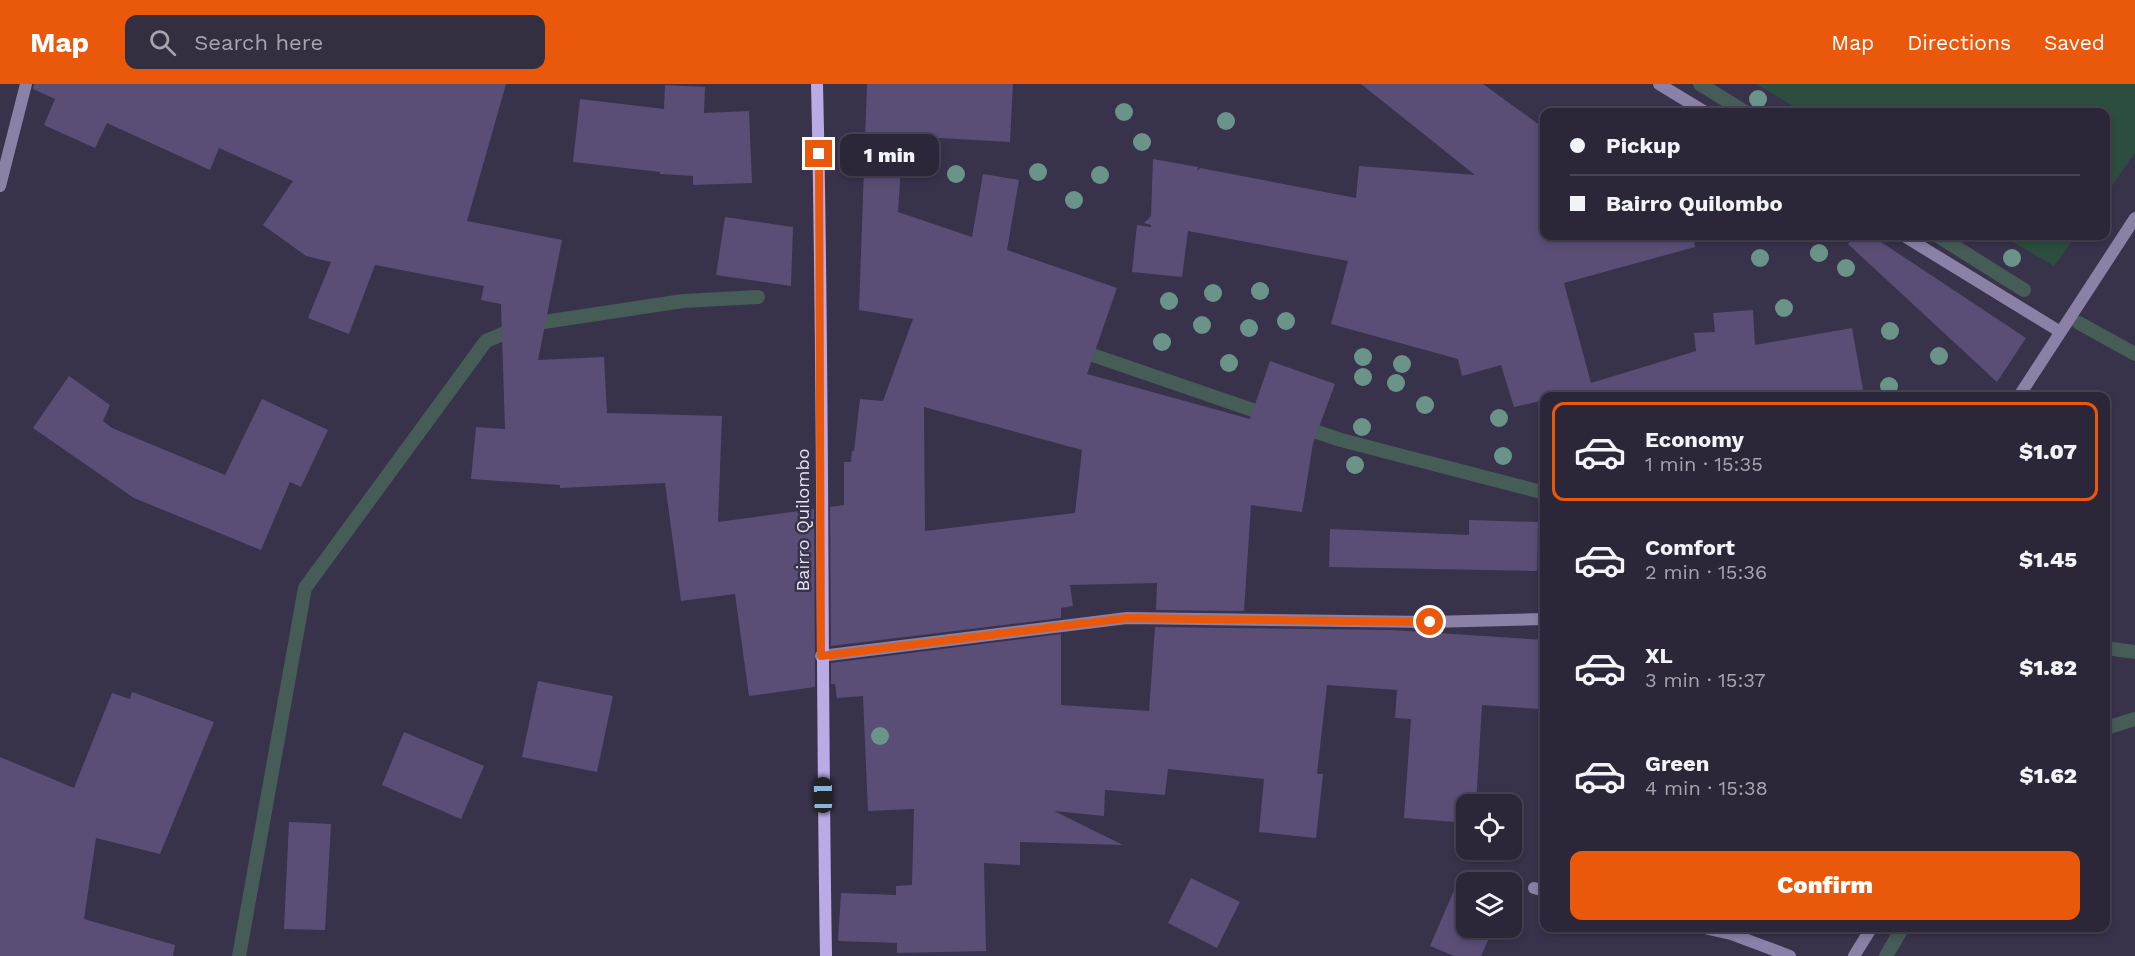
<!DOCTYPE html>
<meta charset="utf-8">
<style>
:root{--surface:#2b2638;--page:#332e40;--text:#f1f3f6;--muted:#a6a5ae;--line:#474353;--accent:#ea580c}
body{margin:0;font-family:"Work Sans",sans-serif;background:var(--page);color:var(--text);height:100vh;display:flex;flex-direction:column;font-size:22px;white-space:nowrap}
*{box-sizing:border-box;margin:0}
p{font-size:20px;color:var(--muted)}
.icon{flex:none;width:33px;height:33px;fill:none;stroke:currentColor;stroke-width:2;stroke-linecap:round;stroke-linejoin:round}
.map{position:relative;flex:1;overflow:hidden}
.sheet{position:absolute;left:1540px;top:308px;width:570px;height:540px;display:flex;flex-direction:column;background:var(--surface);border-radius:12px;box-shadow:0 3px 9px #0003,0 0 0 2px var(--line)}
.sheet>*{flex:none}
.hud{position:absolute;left:1540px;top:24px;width:570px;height:132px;border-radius:12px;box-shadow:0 3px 9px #0003,0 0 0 2px var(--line);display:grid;align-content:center;height:132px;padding:0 30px;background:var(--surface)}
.fabs{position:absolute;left:1456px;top:710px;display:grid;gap:12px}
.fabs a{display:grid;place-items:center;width:66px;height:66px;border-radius:12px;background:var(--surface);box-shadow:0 3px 9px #0003,0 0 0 2px var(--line);font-size:30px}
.end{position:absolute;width:27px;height:27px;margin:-14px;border:8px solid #ea580c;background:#fff;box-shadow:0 0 0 3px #fff}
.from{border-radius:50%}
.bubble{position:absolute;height:42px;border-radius:12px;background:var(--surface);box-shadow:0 3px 9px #0003,0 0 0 2px var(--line);font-size:20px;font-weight:800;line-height:42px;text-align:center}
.car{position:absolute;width:18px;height:36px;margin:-18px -9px;border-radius:8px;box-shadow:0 0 4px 2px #0007;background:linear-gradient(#222 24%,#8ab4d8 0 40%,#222 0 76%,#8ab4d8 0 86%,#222 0)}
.hud b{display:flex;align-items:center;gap:21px;height:57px;font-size:22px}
.hud b+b{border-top:2px solid var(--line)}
.hud i{width:15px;height:15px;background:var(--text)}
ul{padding:10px 0 0;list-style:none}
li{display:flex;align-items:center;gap:18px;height:99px;margin:0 12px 9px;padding:0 18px;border:3px solid transparent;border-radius:12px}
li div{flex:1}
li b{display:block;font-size:22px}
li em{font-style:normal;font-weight:800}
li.active{border-color:var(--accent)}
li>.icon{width:54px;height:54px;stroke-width:1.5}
.action{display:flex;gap:12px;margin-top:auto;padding:12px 30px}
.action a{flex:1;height:69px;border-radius:12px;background:var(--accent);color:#fff;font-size:24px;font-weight:800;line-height:69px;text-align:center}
header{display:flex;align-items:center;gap:36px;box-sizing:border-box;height:84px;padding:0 30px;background:var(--accent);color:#fff}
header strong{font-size:28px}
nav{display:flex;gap:33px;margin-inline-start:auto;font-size:21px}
.search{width:420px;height:54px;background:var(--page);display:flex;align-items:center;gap:15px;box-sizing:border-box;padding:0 21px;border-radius:12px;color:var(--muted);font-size:22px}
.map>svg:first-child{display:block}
.green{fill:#2c4e3e}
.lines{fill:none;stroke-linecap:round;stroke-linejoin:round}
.stream{stroke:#455c57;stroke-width:14}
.building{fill:#5a4e76;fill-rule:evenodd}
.lane{stroke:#8b81a6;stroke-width:12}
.street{stroke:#8b81a6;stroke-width:12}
.secondary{stroke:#baaae6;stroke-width:12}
.tree{fill:#6a9389}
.route{stroke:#ea580c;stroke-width:8}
.labels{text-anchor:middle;stroke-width:5;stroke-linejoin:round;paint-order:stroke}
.street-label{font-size:18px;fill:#e5e2f2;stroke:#39324b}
</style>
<header>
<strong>Map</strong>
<div class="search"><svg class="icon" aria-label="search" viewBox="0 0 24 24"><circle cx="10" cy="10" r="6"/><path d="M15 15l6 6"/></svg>Search here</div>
<nav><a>Map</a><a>Directions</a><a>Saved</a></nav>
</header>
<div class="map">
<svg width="2135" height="872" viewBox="0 0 2135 872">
<rect width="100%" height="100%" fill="#39324b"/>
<g class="green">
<path d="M1756,0H2135V69L2106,110V28H1803Z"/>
<path d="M2003,152H2076L2054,182Z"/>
</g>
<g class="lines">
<g class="stream">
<path d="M1700,0L1745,28"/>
<path d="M1938,152L2024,206"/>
<path d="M2079,239L2135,270"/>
<path d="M1078,266L1270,332"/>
<path d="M1302,343L1341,356L1545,409"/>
<path d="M2106,564L2135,568"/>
<path d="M2106,644L2135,635"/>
<path d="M239,872L305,504L486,257L524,241L683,217L758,213"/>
<path d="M1886,872L1903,843"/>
</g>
</g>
<g class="building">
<path d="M34,0H506L467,137L562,156L538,276L604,273L607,329L722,332L718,438L814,425L815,603L749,612L735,510L681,517L665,399L560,404V401L471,395L476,343L505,345L501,220L481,216L484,202L375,181L349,250L308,234L331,178L306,172L263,141L293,97L219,64L210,86L107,39L95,64L44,41L55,15L33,5Z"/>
<path d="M867,0H1013L1010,58L903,52L898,128L972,153L983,90L1019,96L1007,166L1117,204L1087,290L1250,335L1270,277L1335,300L1313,359L1302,428L1251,421L1244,527L1156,526L1157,499L1070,501L1073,522L1061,524V534L831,562L830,423L844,421V378H851L852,367H854L860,315L883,317L913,235L859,226ZM924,323L1082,366L1075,429L925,447Z"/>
<path d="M1361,0H1483L1545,45V152H1693L1695,163L1564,199L1591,299L1696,267L1694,249L1715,248L1713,229L1753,226L1755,261L1852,244L1863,306L1827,312H1545V316L1514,323L1501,281L1462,292L1458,275L1331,240L1348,177L1188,147L1182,193L1132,188L1137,141L1151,143V141L1144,139L1151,132L1153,75L1198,83L1197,87L1200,84L1356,114L1359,82L1475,91Z"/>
<path d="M665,1L705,3L704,29L749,27L752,99L693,101V92L660,90V88L573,78L580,15L664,25Z"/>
<path d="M725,133L793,143L791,202L716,191Z"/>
<path d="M1855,152H1872L2026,254L1997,298L1848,160Z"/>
<path d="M69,292L110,321L103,337L112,344L225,391L262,315L328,346L301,403L290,398L261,466L134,414L33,344Z"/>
<path d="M1469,436L1538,438L1537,487L1329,483L1330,445L1469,451Z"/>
<path d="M1155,543L1391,546L1544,556L1539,625L1482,621L1476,720H1467V739L1404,734L1411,635L1395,634L1397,606L1327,601L1317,690H1323L1316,754L1259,748L1264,695L1168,685L1165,711L1105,706L1104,732L1054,727L1123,761L1020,758V781L984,779L986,867L897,869V859L838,857L841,809L896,811V802L912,801L914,725L868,727L863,612L837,614L835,600H831V579L1061,550V621L1149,627Z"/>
<path d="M538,597L613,612L597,688L522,673Z"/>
<path d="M132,608L214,638L160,770L96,754L84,835L175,861L173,872H0V673L74,704L112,609L130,615Z"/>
<path d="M404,648L484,682L461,735L382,701Z"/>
<path d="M289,738L331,740L325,846L284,845Z"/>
<path d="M1462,788L1486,798H1467V843H1494L1481,872H1454L1430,862Z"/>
<path d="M1191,794L1240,818L1217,864L1168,839Z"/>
</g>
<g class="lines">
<g class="lane">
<path d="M1659,0L1705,28"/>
<path d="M1904,152L2059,247"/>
<path d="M2019,312L2135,134"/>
</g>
<g class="street">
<path d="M0,102L26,0"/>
<path d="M821,572L1127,534L1430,538L1545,535"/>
<path d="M1534,804L1545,807"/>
<path d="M1700,843L1731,850L1790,872"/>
<path d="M1854,872L1872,843"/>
</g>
<path class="secondary" d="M817,0C824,291 821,581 826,872"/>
</g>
<g class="tree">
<circle cx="1758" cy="15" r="9"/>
<circle cx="1124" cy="28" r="9"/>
<circle cx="1226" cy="37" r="9"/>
<circle cx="1142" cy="58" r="9"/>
<circle cx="1038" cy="88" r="9"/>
<circle cx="956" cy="90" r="9"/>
<circle cx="1100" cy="91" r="9"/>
<circle cx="1074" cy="116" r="9"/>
<circle cx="1819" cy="169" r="9"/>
<circle cx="1760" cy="174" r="9"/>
<circle cx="2012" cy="174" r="9"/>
<circle cx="1846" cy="184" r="9"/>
<circle cx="1260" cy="207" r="9"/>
<circle cx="1213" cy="209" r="9"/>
<circle cx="1169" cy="217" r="9"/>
<circle cx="1784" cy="224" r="9"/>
<circle cx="1286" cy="237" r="9"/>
<circle cx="1202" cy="241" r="9"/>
<circle cx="1249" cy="244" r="9"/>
<circle cx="1890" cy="247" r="9"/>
<circle cx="1162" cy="258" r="9"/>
<circle cx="1939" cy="272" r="9"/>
<circle cx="1363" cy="273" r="9"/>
<circle cx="1229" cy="279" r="9"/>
<circle cx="1402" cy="280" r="9"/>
<circle cx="1363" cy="293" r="9"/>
<circle cx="1396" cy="299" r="9"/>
<circle cx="1889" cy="302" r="9"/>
<circle cx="1425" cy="321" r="9"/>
<circle cx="1499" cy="334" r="9"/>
<circle cx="1362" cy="343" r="9"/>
<circle cx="1503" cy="372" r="9"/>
<circle cx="1355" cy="381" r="9"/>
<circle cx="880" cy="652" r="9"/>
</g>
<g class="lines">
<path class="route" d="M819,70L821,572L1127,534L1430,538"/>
</g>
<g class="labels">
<g class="street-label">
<text transform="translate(803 436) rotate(-90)" y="6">Bairro Quilombo</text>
</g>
</g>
</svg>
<div class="fabs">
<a><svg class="icon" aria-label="locate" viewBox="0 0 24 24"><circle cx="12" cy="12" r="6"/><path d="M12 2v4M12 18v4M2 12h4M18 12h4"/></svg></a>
<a><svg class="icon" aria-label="layers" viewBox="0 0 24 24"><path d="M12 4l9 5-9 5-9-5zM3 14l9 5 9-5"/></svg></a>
</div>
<i class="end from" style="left:1430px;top:538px"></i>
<i class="end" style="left:819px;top:70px"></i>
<div class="bubble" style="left:840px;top:50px;width:99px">1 min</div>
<i class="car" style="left:823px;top:711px;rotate:359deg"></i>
<div class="hud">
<b><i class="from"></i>Pickup</b>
<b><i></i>Bairro Quilombo</b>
</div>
<section class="sheet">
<ul>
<li class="active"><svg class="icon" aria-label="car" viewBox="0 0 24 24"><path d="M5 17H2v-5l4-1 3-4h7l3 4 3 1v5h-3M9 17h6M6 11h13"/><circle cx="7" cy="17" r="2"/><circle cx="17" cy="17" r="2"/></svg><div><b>Economy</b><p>1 min · 15:35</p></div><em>$1.07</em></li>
<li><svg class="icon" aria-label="car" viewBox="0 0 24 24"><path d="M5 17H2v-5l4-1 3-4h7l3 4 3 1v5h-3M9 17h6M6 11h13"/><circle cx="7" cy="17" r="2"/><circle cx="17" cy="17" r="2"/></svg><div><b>Comfort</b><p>2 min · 15:36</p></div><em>$1.45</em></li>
<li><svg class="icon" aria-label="car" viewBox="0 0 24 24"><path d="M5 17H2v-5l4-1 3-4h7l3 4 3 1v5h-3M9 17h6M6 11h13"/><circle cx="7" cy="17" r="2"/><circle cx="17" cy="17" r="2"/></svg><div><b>XL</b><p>3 min · 15:37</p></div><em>$1.82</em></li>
<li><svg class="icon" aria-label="car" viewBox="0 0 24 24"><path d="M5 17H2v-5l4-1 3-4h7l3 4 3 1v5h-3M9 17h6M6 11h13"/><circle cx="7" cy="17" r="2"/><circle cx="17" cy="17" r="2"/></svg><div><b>Green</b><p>4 min · 15:38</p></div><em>$1.62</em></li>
</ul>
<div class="action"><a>Confirm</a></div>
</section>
</div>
